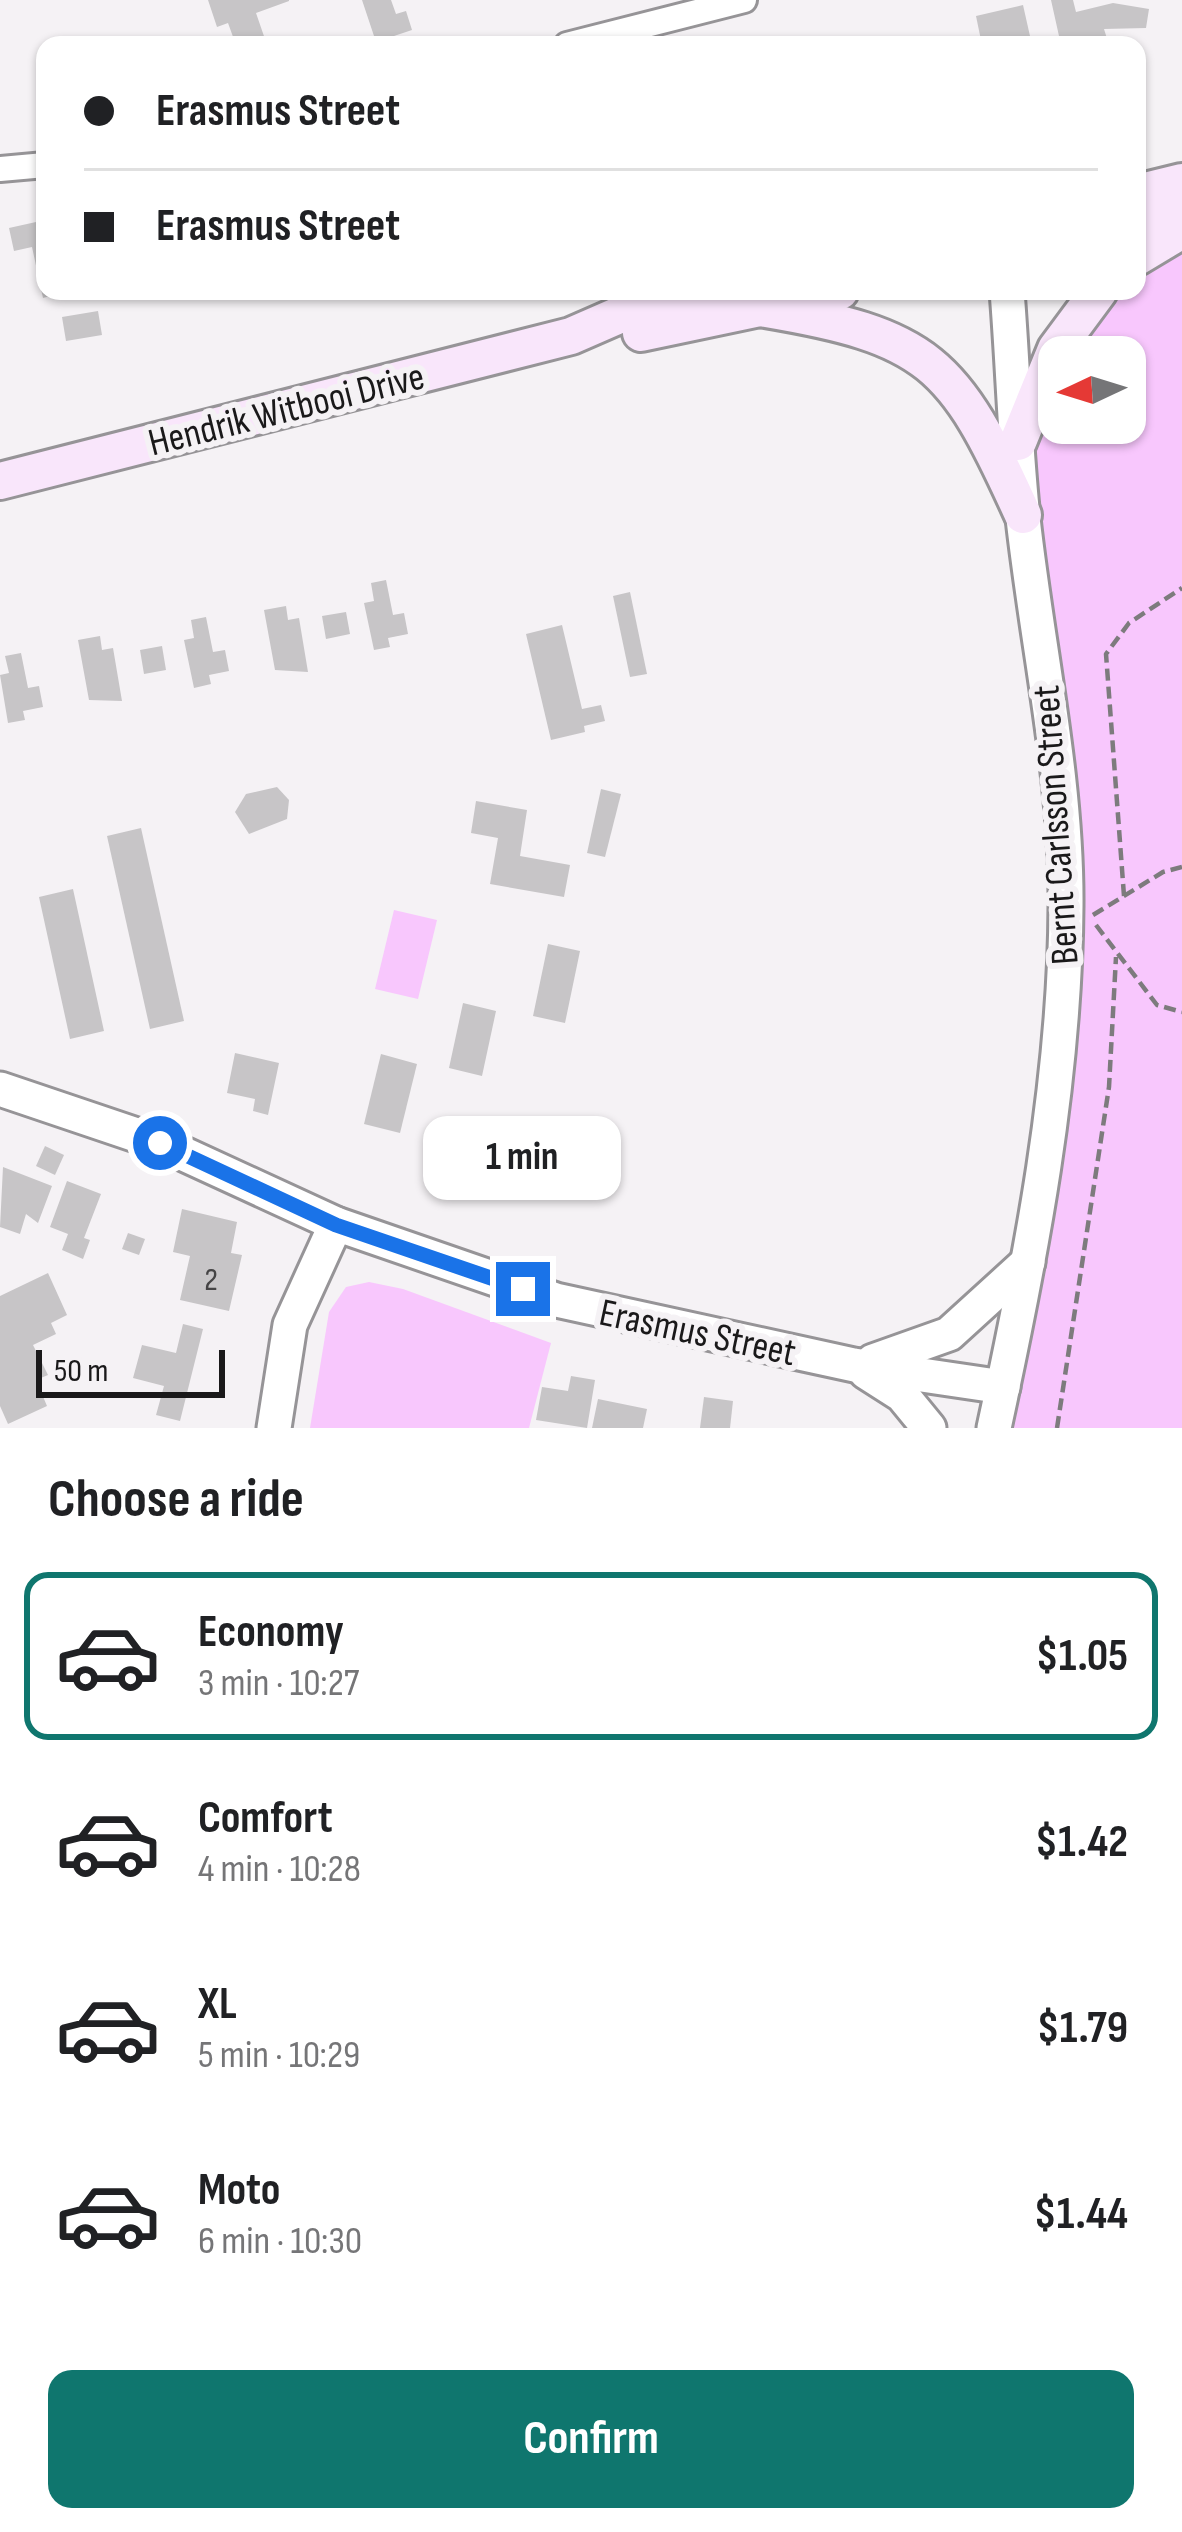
<!DOCTYPE html>
<meta charset="utf-8">
<style>
:root{--surface:#fff;--page:#f2f2f2;--text:#202124;--muted:#757577;--line:#e0e0e0;--accent:#0f766e}
body{margin:0;font-family:"Sofia Sans Condensed",sans-serif;background:var(--page);color:var(--text);height:100vh;display:flex;flex-direction:column;font-size:45px;white-space:nowrap}
*{box-sizing:border-box;margin:0}
p{font-size:39px;color:var(--muted)}
.icon{flex:none;width:66px;height:66px;fill:none;stroke:currentColor;stroke-width:2;stroke-linecap:round;stroke-linejoin:round}
.map{position:relative;height:1428px;overflow:hidden}
.drawer{display:flex;flex-direction:column;background:var(--surface);flex:1}
.drawer>*{flex:none}
.banner{position:absolute;left:36px;top:36px;width:1110px;height:264px;border-radius:24px;box-shadow:0 3px 9px #0004;display:grid;align-content:center;height:264px;padding:0 48px;background:var(--surface)}
.needle{width:78px;rotate:266deg}
.fabs{position:absolute;left:1038px;top:336px;display:grid;gap:24px}
.fabs a{display:grid;place-items:center;width:108px;height:108px;border-radius:24px;background:var(--surface);box-shadow:0 3px 9px #0004;font-size:60px}
.scale{position:absolute;left:36px;bottom:30px;width:189px;box-sizing:border-box;padding-left:12px;border:6px solid #1a191a;border-top:0;font-size:33px;line-height:42px;white-space:nowrap;color:#1a191a;-webkit-text-stroke:9px #f5f2f5;paint-order:stroke}
.end{position:absolute;width:54px;height:54px;margin:-27px;border:15px solid #1a73e8;background:#fff;box-shadow:0 0 0 6px #fff}
.from{border-radius:50%}
.bubble{position:absolute;height:84px;border-radius:24px;background:var(--surface);box-shadow:0 3px 9px #0004;font-size:39px;font-weight:700;line-height:84px;text-align:center}
.banner b{display:flex;align-items:center;gap:42px;height:114px;font-size:45px}
.banner b+b{border-top:3px solid var(--line)}
.banner i{width:30px;height:30px;background:var(--text)}
ul{padding:0;list-style:none}
li{display:flex;align-items:center;gap:36px;height:168px;margin:0 24px 18px;padding:0 24px;border:6px solid transparent;border-radius:24px}
li div{flex:1}
li b{display:block;font-size:45px}
li em{font-style:normal;font-weight:700}
li.on{border-color:var(--accent)}
li>.icon{width:108px;height:108px;stroke-width:1.5}
h2{padding:0 48px;font-size:54px;line-height:144px}
.cta{display:flex;gap:24px;margin-top:auto;padding:24px 48px}
.cta a{flex:1;height:138px;border-radius:24px;background:var(--accent);color:#fff;font-size:48px;font-weight:700;line-height:138px;text-align:center}
.map>svg:first-child{display:block}
.green{fill:#f8c7fd;fill-rule:evenodd}
.building{fill:#c7c5c7}
.lines{fill:none;stroke-linecap:round;stroke-linejoin:round}
.minor-casing{stroke:#969497;stroke-width:30}
.tertiary-casing{stroke:#969497;stroke-width:39}
.secondary-casing{stroke:#969497;stroke-width:42}
.path{stroke:#7d7b7d;stroke-width:4.5;stroke-dasharray:12 6;stroke-linecap:butt}
.minor{stroke:#fff;stroke-width:24}
.tertiary{stroke:#fff;stroke-width:33}
.secondary{stroke:#f9e6fb;stroke-width:36}
.route{stroke:#1a73e8;stroke-width:15}
.labels{text-anchor:middle;stroke-width:12;stroke-linejoin:round;paint-order:stroke}
.number-label{font-size:33px;fill:#454445}
.street-label{font-size:39px;fill:#1a191a;stroke:#f5f2f5}
</style>
<div class="map">
<svg width="1182" height="1428" viewBox="0 0 1182 1428">
<rect width="100%" height="100%" fill="#f5f2f5"/>
<g class="green">
<path d="M1182,230V1428H994L1028,1262L1063,1010L1067,902L1018,442L1056,349L1099,291H1137V257ZM1059,357H1125V423H1059Z"/>
<path d="M394,910L437,920L418,999L375,989Z"/>
<path d="M369,1282L403,1289L551,1343L529,1428H310L329,1312L346,1287Z"/>
</g>
<g class="building">
<path d="M208,0H289V1L256,13L266,42L236,45L228,23L217,27Z"/>
<path d="M362,0H391L396,14L406,11L412,30L376,42Z"/>
<path d="M1051,0H1073L1076,12L1113,3L1149,9L1146,28L1104,29L1109,45H1061Z"/>
<path d="M1023,5L1032,45H982L976,16Z"/>
<path d="M45,220V291L61,293L43,298L32,247L14,251L9,228Z"/>
<path d="M98,311L102,335L66,341L62,317Z"/>
<path d="M386,580L393,615L404,613L408,634L388,638L390,647L374,650L364,603L374,601L371,583Z"/>
<path d="M630,592L647,674L630,677L613,596Z"/>
<path d="M286,606L288,620L299,618L308,672L275,670L264,610Z"/>
<path d="M346,612L350,634L326,639L322,616Z"/>
<path d="M206,617L213,652L225,650L229,671L209,675L211,684L194,688L184,640L194,638L191,620Z"/>
<path d="M562,625L582,709L601,705L605,721L584,726L585,732L551,740L526,634Z"/>
<path d="M100,636L102,650L113,648L122,701L89,700L78,640Z"/>
<path d="M162,646L166,670L144,674L140,650Z"/>
<path d="M21,653L28,688L39,686L43,707L23,711L25,720L8,723L0,675L9,673L5,656Z"/>
<path d="M277,787L289,800L287,819L249,834L235,812L246,794Z"/>
<path d="M601,789L621,794L605,857L587,853Z"/>
<path d="M476,801L527,810L520,856L570,865L564,897L490,884L498,838L471,833Z"/>
<path d="M141,828L184,1021L150,1029L107,836Z"/>
<path d="M73,889L104,1031L70,1039L39,897Z"/>
<path d="M548,944L580,951L565,1023L533,1016Z"/>
<path d="M463,1003L496,1011L482,1076L449,1068Z"/>
<path d="M235,1053L279,1063L268,1115L253,1111L255,1099L227,1093Z"/>
<path d="M381,1054L417,1064L400,1133L364,1124Z"/>
<path d="M45,1146L64,1155L55,1175L36,1166Z"/>
<path d="M3,1167L52,1186L38,1223L26,1214L20,1234L0,1227Z"/>
<path d="M67,1181L101,1194L84,1238L90,1240L83,1259L62,1250L68,1234L50,1227Z"/>
<path d="M182,1209L237,1222L231,1253L242,1255L229,1311L180,1300L190,1256L173,1252Z"/>
<path d="M128,1233L145,1239L139,1255L122,1249Z"/>
<path d="M48,1273L67,1315L51,1323L56,1334L33,1345L48,1375L36,1380L47,1406L8,1424L0,1406V1296Z"/>
<path d="M183,1324L203,1329L180,1421L156,1415L164,1386L133,1378L142,1345L176,1353Z"/>
<path d="M571,1376L595,1380L587,1428L536,1420L542,1387L568,1391Z"/>
<path d="M704,1397L733,1401L730,1428H700Z"/>
<path d="M598,1399L647,1409L643,1428H592Z"/>
</g>
<g class="lines">
<defs>
<g id="minor">
<path d="M567,45L744,0"/>
<path d="M0,169L45,165"/>
</g>
<g id="tertiary">
<path d="M0,1089L160,1143L336,1224L556,1300L854,1365L1003,1387"/>
<path d="M873,1361L949,1334L1028,1262"/>
<path d="M866,1372L902,1395L929,1428"/>
<path d="M274,1428L290,1325L336,1224"/>
<path d="M994,1428C1031,1257 1065,1082 1066,906C1067,776 1037,646 1023,518C1015,443 1013,366 1007,291"/>
</g>
<g id="secondary">
<path d="M1137,193L1182,182"/>
<path d="M1137,222L1182,211"/>
<path d="M1137,257L1182,230"/>
<path d="M760,308C929,336 954,361 1023,515"/>
<path d="M641,333L840,291"/>
<path d="M1018,442L1056,349L1099,291"/>
<path d="M0,481L571,336L626,312L717,291"/>
</g>
</defs>
<use href="#minor" class="minor-casing"/>
<use href="#tertiary" class="tertiary-casing"/>
<use href="#secondary" class="secondary-casing"/>
<g class="path">
<path d="M1124,896L1106,654L1129,623L1182,588"/>
<path d="M1093,915L1163,872L1182,867"/>
<path d="M1096,925L1157,1005L1182,1012"/>
<path d="M1057,1428L1109,1087L1116,957"/>
</g>
<use href="#minor" class="minor"/>
<use href="#tertiary" class="tertiary"/>
<use href="#secondary" class="secondary"/>
</g>
<g class="lines">
<path class="route" d="M160,1143L336,1225L523,1289"/>
</g>
<g class="labels">
<g class="number-label">
<text x="211" y="1290">2</text>
</g>
<g class="street-label">
<text transform="translate(286 408) rotate(-14)" y="14">Hendrik Witbooi Drive</text>
<text transform="translate(1054 825) rotate(-94)" y="14">Bernt Carlsson Street</text>
<text transform="translate(698 1331) rotate(12)" y="14">Erasmus Street</text>
</g>
</g>
</svg>
<div class="fabs">
<a><svg class="needle" viewBox="-14 -14 28 28"><path d="M0-13l5 13h-10z" fill="#e53935"/><path d="M0 13l5-13h-10z" fill="#757577"/></svg></a>
</div>
<div class="scale">50 m</div>
<i class="end from" style="left:160px;top:1143px"></i>
<i class="end" style="left:523px;top:1289px"></i>
<div class="bubble" style="left:423px;top:1116px;width:198px">1 min</div>
<div class="banner">
<b><i class="from"></i>Erasmus Street</b>
<b><i></i>Erasmus Street</b>
</div>
</div>
<section class="drawer">
<h2>Choose a ride</h2>
<ul>
<li class="on"><svg class="icon" aria-label="car" viewBox="0 0 24 24"><path d="M5 17H2v-5l4-1 3-4h7l3 4 3 1v5h-3M9 17h6M6 11h13"/><circle cx="7" cy="17" r="2"/><circle cx="17" cy="17" r="2"/></svg><div><b>Economy</b><p>3 min · 10:27</p></div><em>$1.05</em></li>
<li><svg class="icon" aria-label="car" viewBox="0 0 24 24"><path d="M5 17H2v-5l4-1 3-4h7l3 4 3 1v5h-3M9 17h6M6 11h13"/><circle cx="7" cy="17" r="2"/><circle cx="17" cy="17" r="2"/></svg><div><b>Comfort</b><p>4 min · 10:28</p></div><em>$1.42</em></li>
<li><svg class="icon" aria-label="car" viewBox="0 0 24 24"><path d="M5 17H2v-5l4-1 3-4h7l3 4 3 1v5h-3M9 17h6M6 11h13"/><circle cx="7" cy="17" r="2"/><circle cx="17" cy="17" r="2"/></svg><div><b>XL</b><p>5 min · 10:29</p></div><em>$1.79</em></li>
<li><svg class="icon" aria-label="car" viewBox="0 0 24 24"><path d="M5 17H2v-5l4-1 3-4h7l3 4 3 1v5h-3M9 17h6M6 11h13"/><circle cx="7" cy="17" r="2"/><circle cx="17" cy="17" r="2"/></svg><div><b>Moto</b><p>6 min · 10:30</p></div><em>$1.44</em></li>
</ul>
<div class="cta"><a>Confirm</a></div>
</section>
